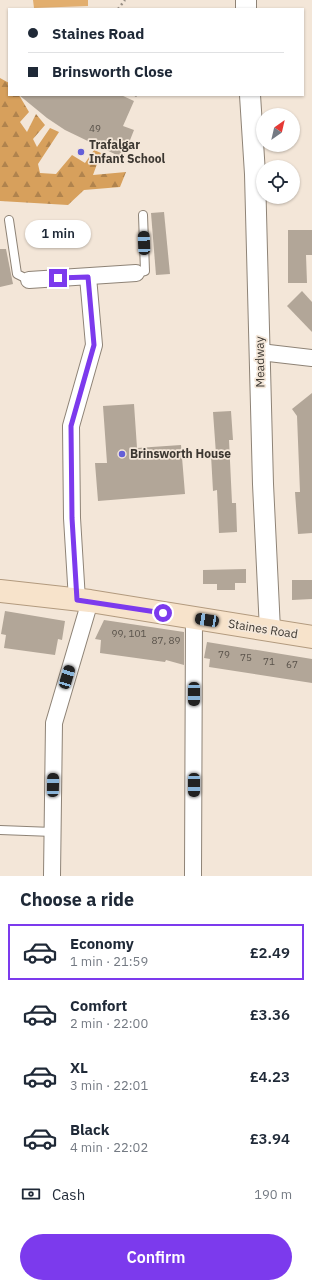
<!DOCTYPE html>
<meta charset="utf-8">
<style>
:root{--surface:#fff;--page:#f6f6f7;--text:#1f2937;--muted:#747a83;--line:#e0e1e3;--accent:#7c3aed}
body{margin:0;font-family:"IBM Plex Sans",sans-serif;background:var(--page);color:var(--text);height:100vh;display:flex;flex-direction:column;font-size:15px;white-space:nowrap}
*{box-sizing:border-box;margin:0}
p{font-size:13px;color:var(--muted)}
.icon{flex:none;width:22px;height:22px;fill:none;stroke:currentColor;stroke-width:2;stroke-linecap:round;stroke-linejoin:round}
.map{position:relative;height:876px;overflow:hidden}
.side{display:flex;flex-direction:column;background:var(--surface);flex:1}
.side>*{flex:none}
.hud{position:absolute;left:8px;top:8px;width:296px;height:88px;border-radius:0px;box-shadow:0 1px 3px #0004;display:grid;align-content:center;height:88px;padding:0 20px;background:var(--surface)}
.needle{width:26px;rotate:34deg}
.controls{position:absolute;left:256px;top:108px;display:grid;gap:8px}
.controls a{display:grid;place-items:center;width:44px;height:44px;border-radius:50%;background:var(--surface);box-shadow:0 1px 3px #0004;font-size:20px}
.end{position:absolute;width:18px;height:18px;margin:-9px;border:5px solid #7c3aed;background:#fff;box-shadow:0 0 0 2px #fff}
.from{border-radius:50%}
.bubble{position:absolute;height:28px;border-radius:14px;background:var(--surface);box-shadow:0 1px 3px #0004;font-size:13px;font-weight:600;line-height:28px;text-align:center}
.car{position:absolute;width:12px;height:24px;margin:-12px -6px;border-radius:5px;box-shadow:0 0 3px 1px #0007;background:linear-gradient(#222 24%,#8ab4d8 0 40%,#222 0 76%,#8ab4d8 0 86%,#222 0)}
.hud b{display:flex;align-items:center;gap:14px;height:38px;font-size:15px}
.hud b+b{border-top:1px solid var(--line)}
.hud i{width:10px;height:10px;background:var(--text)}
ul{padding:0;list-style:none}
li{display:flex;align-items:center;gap:12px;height:56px;margin:0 8px 6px;padding:0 12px;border:2px solid transparent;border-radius:0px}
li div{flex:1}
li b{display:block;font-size:15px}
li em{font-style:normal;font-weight:600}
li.on{border-color:var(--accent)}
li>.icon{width:36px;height:36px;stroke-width:1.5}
h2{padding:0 20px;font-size:18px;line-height:48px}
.pay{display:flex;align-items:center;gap:10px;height:44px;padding:0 20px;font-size:15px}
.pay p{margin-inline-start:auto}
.cta{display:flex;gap:8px;margin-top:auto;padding:8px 20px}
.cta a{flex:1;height:46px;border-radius:24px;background:var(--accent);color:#fff;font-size:16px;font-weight:600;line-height:46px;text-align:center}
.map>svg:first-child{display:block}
.forest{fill:url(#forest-firs)}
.park{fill:#e2ae6e}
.building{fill:#b2a698}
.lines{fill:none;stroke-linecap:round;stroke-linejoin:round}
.service-casing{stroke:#8e8376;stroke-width:10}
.minor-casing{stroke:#8e8376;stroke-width:18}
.tertiary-casing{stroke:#8e8376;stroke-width:22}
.primary-casing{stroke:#b29a7e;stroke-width:24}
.path{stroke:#988f85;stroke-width:2.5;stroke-dasharray:2 3;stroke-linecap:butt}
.service{stroke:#fff;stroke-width:8}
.minor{stroke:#fff;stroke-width:16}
.tertiary{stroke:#fff;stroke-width:20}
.primary{stroke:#f7e3cb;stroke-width:22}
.route{stroke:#7c3aed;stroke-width:5}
.poi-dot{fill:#645fd8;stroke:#f3e6d8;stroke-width:1.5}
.labels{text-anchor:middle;stroke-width:3.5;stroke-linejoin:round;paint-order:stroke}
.number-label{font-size:10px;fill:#5a534b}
.poi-label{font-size:12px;font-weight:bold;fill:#3c3731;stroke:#f3e6d8;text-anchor:start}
.street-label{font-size:12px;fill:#3c3731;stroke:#f3e6d8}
</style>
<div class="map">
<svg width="312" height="876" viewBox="0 0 312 876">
<defs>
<pattern id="forest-firs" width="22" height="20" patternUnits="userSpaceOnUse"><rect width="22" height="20" fill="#d7a05c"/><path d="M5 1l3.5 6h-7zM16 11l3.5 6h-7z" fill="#b0834d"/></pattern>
</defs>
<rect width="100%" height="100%" fill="#f3e6d8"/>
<path class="forest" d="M0,78L9,83V95H19L29,112L20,122L27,132L36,114L45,125L33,139L37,147L50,128L59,132L38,164L40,173L56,174L72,155L85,163L94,150L101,153L93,175L126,172L120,187L84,190L68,205L0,201Z"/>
<path class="park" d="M33,0H88V6L34,8Z"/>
<g class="building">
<path d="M19,95H121L134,101L123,126L134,130L123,158L65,130L47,118Z"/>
<path d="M164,212L170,274L156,275L151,213Z"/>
<path d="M288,230H312V255H306L307,283H288Z"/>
<path d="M0,249H6L13,284L0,287Z"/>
<path d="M302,291L312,302V332L287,306Z"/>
<path d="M312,393V533L298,534L295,492H300L297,416L292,409Z"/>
<path d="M134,404L137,448L181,445L185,494L98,501L95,463H107L103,406Z"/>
<path d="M231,411L233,440H229L232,503H236L237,532L219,533L217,490L213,491L211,455L216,454L213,412Z"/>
<path d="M246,569V583H235V590H217V584H203V570Z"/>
<path d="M292,580H312V599L292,600Z"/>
<path d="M5,611L65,621L62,640L58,639L55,655L4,648L6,635L1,634Z"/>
<path d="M104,620L184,632V665L166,660L165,662L100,653L101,640L95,639Z"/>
<path d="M207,642L312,659V683L209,667L210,659L204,658Z"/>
</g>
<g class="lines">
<defs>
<g id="service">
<path d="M9,220L17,274L29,280"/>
<path d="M136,273L145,271L143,215"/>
<path d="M0,830L53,832"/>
</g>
<g id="minor">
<path d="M29,280L136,273"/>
<path d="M260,352L312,358"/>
<path d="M77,600L72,518L71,426L94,345L88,277"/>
<path d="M52,876L54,723L90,601"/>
<path d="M193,876L194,618"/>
</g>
<g id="tertiary">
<path d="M246,0V9"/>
<path d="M250,95L255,174L263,484L270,630"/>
</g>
<path id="primary" d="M0,591L90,601L312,637"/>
</defs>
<use href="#service" class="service-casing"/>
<use href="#minor" class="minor-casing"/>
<use href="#tertiary" class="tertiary-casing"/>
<use href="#primary" class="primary-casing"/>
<g class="path">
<path d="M118,9L125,0"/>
<path d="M135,95L137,96"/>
</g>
<use href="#service" class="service"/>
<use href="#minor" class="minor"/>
<use href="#tertiary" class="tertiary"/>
<use href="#primary" class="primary"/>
</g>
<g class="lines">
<path class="route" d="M58,278L88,277L94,345L71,426L72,518L77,600L163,613"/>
</g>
<g class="poi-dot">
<circle cx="81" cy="152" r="4"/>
<circle cx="122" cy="454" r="4"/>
</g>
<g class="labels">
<g class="number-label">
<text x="95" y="132">49</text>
<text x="129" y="637">99, 101</text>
<text x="166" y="644">87, 89</text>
<text x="224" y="658">79</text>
<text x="246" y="661">75</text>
<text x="269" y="665">71</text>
<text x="292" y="668">67</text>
</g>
<g class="poi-label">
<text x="89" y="149">Trafalgar<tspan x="89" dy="14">Infant School</tspan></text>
<text x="130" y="458">Brinsworth House</text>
</g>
<g class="street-label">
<text transform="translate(260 362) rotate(-91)" y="4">Meadway</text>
<text transform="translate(263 629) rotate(9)" y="4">Staines Road</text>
</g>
</g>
</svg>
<div class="controls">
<a><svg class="needle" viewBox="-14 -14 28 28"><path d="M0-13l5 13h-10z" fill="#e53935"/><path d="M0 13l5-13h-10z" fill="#747a83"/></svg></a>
<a><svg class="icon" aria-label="locate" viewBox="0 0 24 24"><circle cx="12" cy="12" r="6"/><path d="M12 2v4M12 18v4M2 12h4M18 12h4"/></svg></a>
</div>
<i class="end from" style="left:163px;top:613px"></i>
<i class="end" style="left:58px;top:278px"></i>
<div class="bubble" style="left:25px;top:220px;width:66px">1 min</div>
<i class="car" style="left:144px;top:243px;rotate:358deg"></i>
<i class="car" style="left:207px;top:620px;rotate:279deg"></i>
<i class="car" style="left:67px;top:677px;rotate:17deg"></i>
<i class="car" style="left:194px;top:694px;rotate:180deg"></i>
<i class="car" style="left:53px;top:785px;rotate:1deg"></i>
<i class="car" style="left:194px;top:785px;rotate:180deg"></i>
<div class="hud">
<b><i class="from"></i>Staines Road</b>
<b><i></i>Brinsworth Close</b>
</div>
</div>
<section class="side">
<h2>Choose a ride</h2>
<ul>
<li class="on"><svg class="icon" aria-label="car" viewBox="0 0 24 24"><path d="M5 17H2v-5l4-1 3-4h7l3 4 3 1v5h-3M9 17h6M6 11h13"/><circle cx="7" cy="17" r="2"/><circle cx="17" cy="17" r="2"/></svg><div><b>Economy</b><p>1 min · 21:59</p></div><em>£2.49</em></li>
<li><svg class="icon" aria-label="car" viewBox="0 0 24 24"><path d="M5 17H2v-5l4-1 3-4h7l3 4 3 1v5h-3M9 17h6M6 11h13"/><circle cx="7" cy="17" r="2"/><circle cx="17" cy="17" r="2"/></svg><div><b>Comfort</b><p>2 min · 22:00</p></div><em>£3.36</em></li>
<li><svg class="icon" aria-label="car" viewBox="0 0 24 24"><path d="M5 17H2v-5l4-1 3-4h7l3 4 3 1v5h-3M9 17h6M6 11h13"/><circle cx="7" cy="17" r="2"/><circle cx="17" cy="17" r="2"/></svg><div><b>XL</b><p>3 min · 22:01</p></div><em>£4.23</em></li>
<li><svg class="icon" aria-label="car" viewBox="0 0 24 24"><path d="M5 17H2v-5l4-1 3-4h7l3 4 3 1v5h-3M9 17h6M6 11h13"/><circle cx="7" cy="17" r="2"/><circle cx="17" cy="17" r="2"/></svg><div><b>Black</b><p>4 min · 22:02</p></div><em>£3.94</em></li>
</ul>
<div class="pay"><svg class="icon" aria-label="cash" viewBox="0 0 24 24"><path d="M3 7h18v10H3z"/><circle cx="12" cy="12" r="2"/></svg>Cash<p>190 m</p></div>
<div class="cta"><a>Confirm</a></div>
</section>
